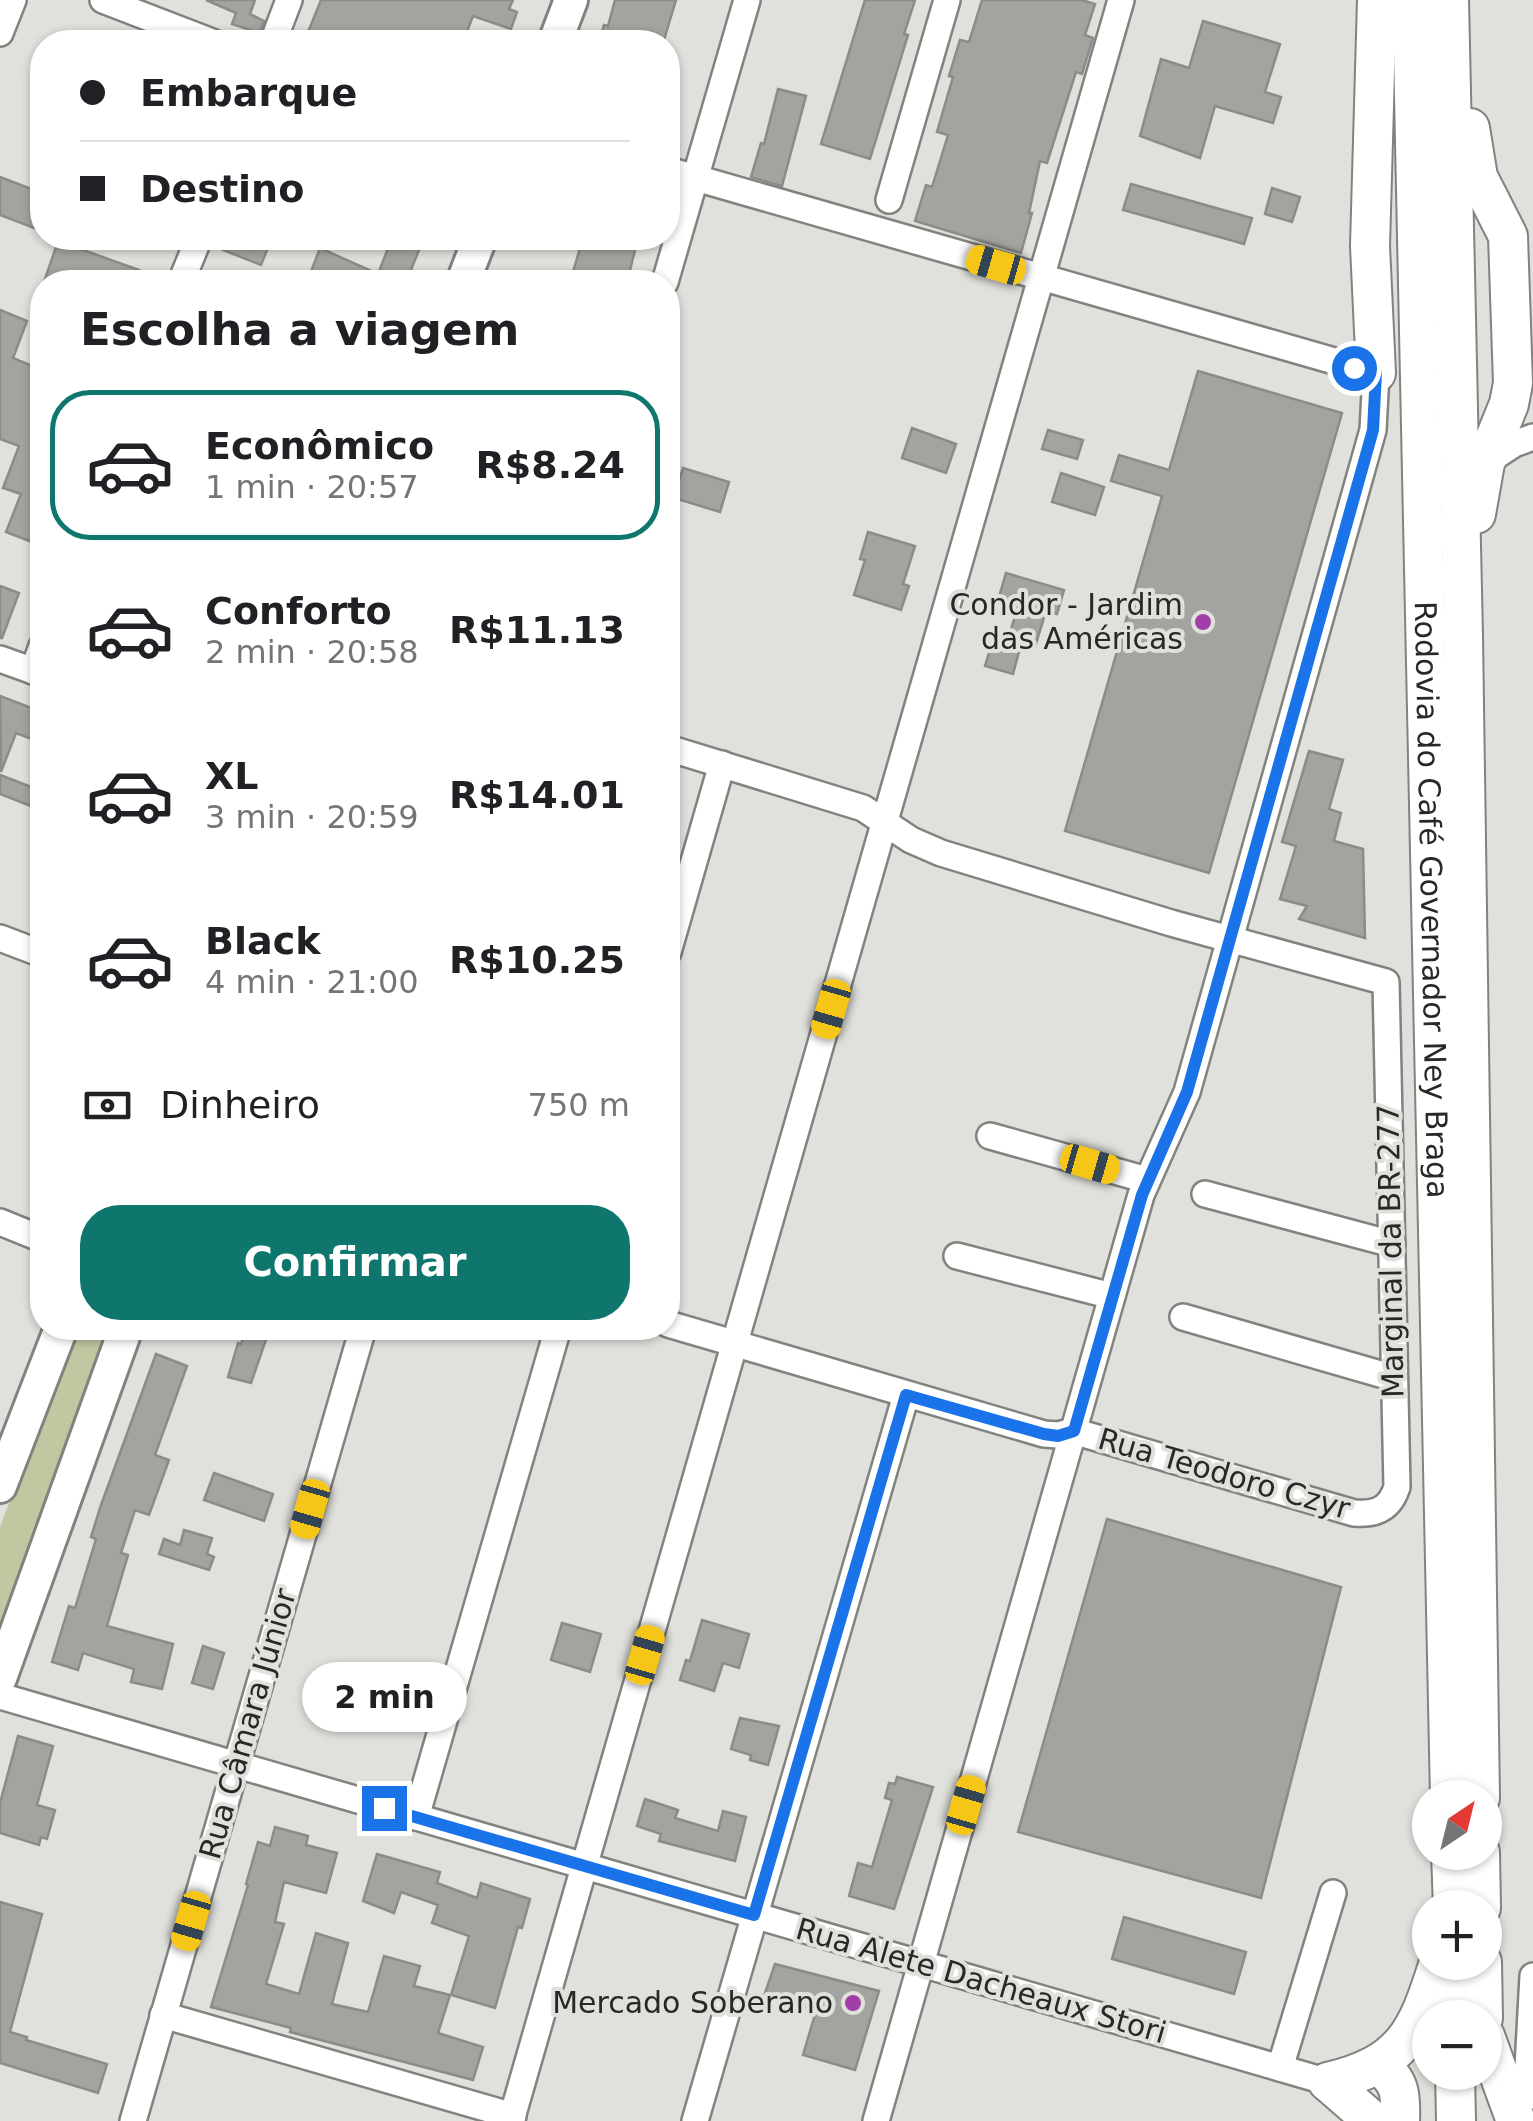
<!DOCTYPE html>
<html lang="pt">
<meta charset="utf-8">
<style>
:root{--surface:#fff;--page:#f2f2f2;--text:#202124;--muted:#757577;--line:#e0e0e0;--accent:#0f766e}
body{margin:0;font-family:"DejaVu Sans",sans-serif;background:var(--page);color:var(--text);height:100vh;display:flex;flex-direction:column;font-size:38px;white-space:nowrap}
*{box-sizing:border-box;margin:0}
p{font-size:32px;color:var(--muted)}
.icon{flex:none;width:55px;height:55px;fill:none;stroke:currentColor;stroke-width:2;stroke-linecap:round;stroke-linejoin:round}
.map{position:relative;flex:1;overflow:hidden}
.drawer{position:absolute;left:30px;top:270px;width:650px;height:1070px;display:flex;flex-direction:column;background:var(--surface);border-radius:40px;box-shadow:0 2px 8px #0004}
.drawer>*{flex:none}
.banner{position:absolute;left:30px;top:30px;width:650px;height:220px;border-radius:40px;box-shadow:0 2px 8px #0004;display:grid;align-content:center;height:220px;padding:0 50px;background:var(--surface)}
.needle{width:65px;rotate:35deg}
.buttons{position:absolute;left:1412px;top:1780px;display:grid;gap:20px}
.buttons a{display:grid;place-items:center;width:90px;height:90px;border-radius:50%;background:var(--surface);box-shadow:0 2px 8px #0004;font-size:50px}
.end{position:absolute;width:45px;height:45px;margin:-22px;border:12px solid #1a73e8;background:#fff;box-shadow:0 0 0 5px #fff}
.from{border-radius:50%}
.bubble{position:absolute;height:70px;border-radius:35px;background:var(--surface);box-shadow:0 2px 8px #0004;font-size:32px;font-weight:700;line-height:70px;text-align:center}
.car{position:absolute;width:30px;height:60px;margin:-30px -15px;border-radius:12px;box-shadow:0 0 8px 2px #0007;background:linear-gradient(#f5c518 24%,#345 0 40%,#f5c518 0 76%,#345 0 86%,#f5c518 0)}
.banner b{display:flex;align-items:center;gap:35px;height:95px;font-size:38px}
.banner b+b{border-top:2px solid var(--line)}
.banner i{width:25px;height:25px;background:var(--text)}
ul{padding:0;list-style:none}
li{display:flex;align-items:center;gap:30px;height:150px;margin:0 20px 15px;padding:0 30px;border:5px solid transparent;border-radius:40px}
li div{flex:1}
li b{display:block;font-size:38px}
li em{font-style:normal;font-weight:700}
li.current{border-color:var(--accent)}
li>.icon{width:90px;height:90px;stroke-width:1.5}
h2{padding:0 50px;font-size:45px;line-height:120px}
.pay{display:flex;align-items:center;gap:25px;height:110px;padding:0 50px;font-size:38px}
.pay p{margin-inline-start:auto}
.action{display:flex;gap:20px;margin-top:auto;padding:20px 50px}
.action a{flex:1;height:115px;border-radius:40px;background:var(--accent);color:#fff;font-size:40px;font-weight:700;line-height:115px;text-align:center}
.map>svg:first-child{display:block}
.green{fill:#c1c7a1}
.building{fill:#a3a49f;stroke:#8b8c86;stroke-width:2.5}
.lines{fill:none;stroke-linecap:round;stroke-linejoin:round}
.minor-casing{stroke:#82837e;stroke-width:30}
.major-casing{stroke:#82837e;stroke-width:38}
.highway-casing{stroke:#82837e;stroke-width:42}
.minor{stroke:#fff;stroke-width:25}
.major{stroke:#fff;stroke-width:32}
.highway{stroke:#fff;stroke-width:38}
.route{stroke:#1a73e8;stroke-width:12}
.poi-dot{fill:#a03fa7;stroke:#e0e1dc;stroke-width:4}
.labels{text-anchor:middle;stroke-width:8;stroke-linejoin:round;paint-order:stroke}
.poi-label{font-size:30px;fill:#282927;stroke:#e0e1dc;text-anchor:end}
.street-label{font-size:30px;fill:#282927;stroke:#e0e1dc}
</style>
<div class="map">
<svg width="1533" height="2121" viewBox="0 0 1533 2121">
<rect width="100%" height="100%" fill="#e0e1dc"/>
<path class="green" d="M75,1328H109L0,1648V1527Z"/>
<g class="building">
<path d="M206,0H255L250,14L264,21L259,33L232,24L236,13Z"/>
<path d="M321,0H513L509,9L517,12L511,29L473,16L463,42H304Z"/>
<path d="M615,0H676L664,40L638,32L637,35L648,38L647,42H599L604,25L608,26Z"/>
<path d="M865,0H915L904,34L908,35L870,159L821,144Z"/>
<path d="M982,0H1082L1095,4L1085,35L1093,38L1082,74L1076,72L1047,163L1040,161L1029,213H1032L1021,253L915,221L926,185L932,187L948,135L937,132L953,77L949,76L960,40L969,42Z"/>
<path d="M1203,21L1280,44L1265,92L1281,97L1273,123L1215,106L1200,158L1140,136L1161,59L1189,68Z"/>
<path d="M778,89L806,96L782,186L751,177L761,143L764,144Z"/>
<path d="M0,177L42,193V231L0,215Z"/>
<path d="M1131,184L1252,218L1244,244L1123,210Z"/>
<path d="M1272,188L1300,197L1292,222L1265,214Z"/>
<path d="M228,238H272L261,265L223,250Z"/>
<path d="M392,238H424L406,282H307L320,248L378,274Z"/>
<path d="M583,238H638L627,282H570Z"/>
<path d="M58,241L139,270L134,282H44Z"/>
<path d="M0,310L27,321L13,358L42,370V546L6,532L21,494L3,488L19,446L0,439Z"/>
<path d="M1198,371L1342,413L1209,873L1065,831L1162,496L1111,481L1119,455L1169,470Z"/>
<path d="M912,428L956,444L946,473L902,458Z"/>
<path d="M1048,430L1083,440L1077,459L1042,449Z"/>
<path d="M683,468L729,482L720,512L674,498Z"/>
<path d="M1061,473L1104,487L1095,515L1052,502Z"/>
<path d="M868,532L915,546L903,584L909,586L901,610L854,595L865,560L860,559Z"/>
<path d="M1006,573L1064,590L1057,614L1046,611L1035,647L1008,639L1019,603L999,597Z"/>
<path d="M0,586L19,593L2,638H0Z"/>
<path d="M993,640L1020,648L1013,674L985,666Z"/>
<path d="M0,696L42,712V743L16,733L1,772Z"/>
<path d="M1309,751L1343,760L1329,809L1341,813L1334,841L1363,849L1365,938L1299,919L1307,906L1280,899L1296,846L1282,842Z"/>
<path d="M0,775L42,791L36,808L0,794Z"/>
<path d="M246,1328H270L251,1383L228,1377L238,1343L241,1344Z"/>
<path d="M156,1354L187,1366L155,1455L169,1460L149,1515L135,1510L121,1553L128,1555L107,1626L173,1644L162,1689L131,1682L134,1669L83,1653L78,1670L52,1662L69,1606L75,1608L96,1539L91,1537L100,1508Z"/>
<path d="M214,1473L273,1494L264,1521L204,1500Z"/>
<path d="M1107,1519L1341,1587L1261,1898L1018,1832Z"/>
<path d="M184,1530L212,1538L207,1554L214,1557L209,1570L159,1554L164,1539L180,1545Z"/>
<path d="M702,1620L749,1634L739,1668L723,1663L714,1691L680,1680L686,1660L690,1661Z"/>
<path d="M562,1623L601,1634L590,1672L551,1660Z"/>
<path d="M203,1646L224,1653L213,1689L192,1683Z"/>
<path d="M740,1718L779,1726L768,1765L750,1760L751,1755L731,1749Z"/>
<path d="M18,1736L53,1746L37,1805L55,1810L47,1839L41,1837L39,1845L0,1833V1803Z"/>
<path d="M897,1777L933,1787L894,1909L849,1896L858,1863L872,1867L892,1800L885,1798L889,1783L895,1784Z"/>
<path d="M645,1799L678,1810L675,1818L718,1831L723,1811L746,1817L735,1861L659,1841L661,1834L637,1826Z"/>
<path d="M275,1827L308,1836L306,1845L337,1853L326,1893L284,1882L275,1922L284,1924L266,1984L299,1994L316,1933L348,1943L332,2004L368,2012L384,1956L420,1966L414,1986L450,1995L438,2033L483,2047L473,2080L290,2032L291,2028L211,2007L248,1885L246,1884L258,1842L270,1846Z"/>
<path d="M377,1854L440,1872L437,1883L477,1898L481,1883L530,1899L522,1928L518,1927L495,2008L451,1995L469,1936L432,1923L438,1905L401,1892L394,1913L363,1901Z"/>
<path d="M0,1902L42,1914L10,2032L27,2037L26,2040L107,2064L98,2093L0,2063Z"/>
<path d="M1124,1917L1246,1952L1234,1994L1112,1959Z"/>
<path d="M775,1964L879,1991L855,2070L803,2055L816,2011L764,1996Z"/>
</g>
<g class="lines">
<defs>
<g id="minor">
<path d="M103,0L212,42"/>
<path d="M0,33L13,0"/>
<path d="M273,42L289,0"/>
<path d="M668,170L1376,373L1373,430L1187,1092L1141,1195L876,2121"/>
<path d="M889,200L947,0"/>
<path d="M181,282L199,238"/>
<path d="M665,282L747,0"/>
<path d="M1485,463L1514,444L1533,437"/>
<path d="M0,659L42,674"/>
<path d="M33,671L42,646"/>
<path d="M668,748L863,808L911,840L941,853L1171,923L1386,982L1397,1487C1390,1509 1376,1515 1354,1513L1073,1431L1058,1435L1044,1434L668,1324"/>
<path d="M0,938L42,954"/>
<path d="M668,952L722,764"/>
<path d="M990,1136L1147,1180"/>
<path d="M1205,1194L1392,1244"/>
<path d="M0,1222L42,1239"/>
<path d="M957,1256L1112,1296"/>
<path d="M1183,1317L1394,1378"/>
<path d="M0,1696L1328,2082"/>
<path d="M416,1817L558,1328"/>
<path d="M1533,1976L1528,2067L1533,2096"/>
<path d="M163,2015L513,2116"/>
<path d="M1280,2068L1333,1893"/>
<path d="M133,2121L363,1328"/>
<path d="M511,2121L1121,0"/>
<path d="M695,2121L906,1395"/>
</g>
<g id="major">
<path d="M555,42L571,0"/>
<path d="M463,282L480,238"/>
<path d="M0,1486L61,1328"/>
<path d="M0,1678L126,1328"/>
</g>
<g id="highway">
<path id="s1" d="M1412,0L1450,1798"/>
<path d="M1449,0L1463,636L1480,1798"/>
<path d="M1470,128L1478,177L1508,236L1513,383L1509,404L1485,463L1476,514"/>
<path d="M1376,373L1370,246L1377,0"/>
<path d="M1451,1852L1453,1908"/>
<path d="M1480,1852L1481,1908"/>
<path d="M1453,1962L1454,2018"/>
<path d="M1482,1962L1483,2018"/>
<path d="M1485,2036L1516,2121"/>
<path d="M1378,2066C1401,2079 1401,2097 1400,2121"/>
<path d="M1455,2072L1456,2121"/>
<path d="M1328,2082C1404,2064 1417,2032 1439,1962"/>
<path d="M1328,2082L1373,2121"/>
</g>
</defs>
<use href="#minor" class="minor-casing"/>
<use href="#major" class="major-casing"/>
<use href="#highway" class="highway-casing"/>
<use href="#minor" class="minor"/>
<use href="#major" class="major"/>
<use href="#highway" class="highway"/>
</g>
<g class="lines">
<path class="route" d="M384,1808L754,1915L906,1395L1044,1434L1058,1436L1074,1431L1142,1195L1187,1092L1373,430L1376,373L1354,368"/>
</g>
<g class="poi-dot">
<circle cx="1203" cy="622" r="10"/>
<circle cx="853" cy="2003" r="10"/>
</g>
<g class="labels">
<g class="poi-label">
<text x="1183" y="615">Condor - Jardim<tspan x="1183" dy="34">das Américas</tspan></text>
<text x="833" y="2013">Mercado Soberano</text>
</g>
<g class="street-label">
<text dy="10" stroke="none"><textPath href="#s1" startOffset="900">Rodovia do Café Governador Ney Braga</textPath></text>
<text transform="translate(1391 1251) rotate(-91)" y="10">Marginal da BR-277</text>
<text transform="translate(1224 1474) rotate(16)" y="10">Rua Teodoro Czyr</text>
<text transform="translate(248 1724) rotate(-74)" y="10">Rua Câmara Júnior</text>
<text transform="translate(981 1981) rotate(16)" y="10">Rua Alete Dacheaux Stori</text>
</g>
</g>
</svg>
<div class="buttons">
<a><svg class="needle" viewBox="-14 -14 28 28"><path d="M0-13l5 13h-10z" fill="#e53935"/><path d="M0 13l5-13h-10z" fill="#757577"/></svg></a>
<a>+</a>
<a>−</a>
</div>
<i class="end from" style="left:1354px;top:368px"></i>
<i class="end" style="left:384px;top:1808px"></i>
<div class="bubble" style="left:302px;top:1662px;width:165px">2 min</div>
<i class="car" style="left:996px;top:265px;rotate:286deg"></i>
<i class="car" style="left:831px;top:1009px;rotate:196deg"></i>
<i class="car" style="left:1090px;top:1164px;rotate:106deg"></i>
<i class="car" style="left:310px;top:1509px;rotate:196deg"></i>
<i class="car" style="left:645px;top:1655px;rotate:16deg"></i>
<i class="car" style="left:966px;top:1805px;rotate:16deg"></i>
<i class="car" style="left:191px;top:1921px;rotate:196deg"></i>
<div class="banner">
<b><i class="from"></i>Embarque</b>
<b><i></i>Destino</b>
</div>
<section class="drawer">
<h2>Escolha a viagem</h2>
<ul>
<li class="current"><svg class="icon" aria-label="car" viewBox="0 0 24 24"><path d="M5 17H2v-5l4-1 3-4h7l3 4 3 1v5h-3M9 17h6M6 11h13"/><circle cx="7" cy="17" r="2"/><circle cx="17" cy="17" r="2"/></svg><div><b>Econômico</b><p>1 min · 20:57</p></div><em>R$8.24</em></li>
<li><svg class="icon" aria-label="car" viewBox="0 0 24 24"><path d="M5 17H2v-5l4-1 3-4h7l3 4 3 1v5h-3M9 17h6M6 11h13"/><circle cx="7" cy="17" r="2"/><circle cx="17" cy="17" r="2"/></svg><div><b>Conforto</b><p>2 min · 20:58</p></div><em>R$11.13</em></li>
<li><svg class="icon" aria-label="car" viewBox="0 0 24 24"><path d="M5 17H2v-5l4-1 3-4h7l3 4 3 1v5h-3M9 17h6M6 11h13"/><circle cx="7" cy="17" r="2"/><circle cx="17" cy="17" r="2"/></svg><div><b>XL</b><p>3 min · 20:59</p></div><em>R$14.01</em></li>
<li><svg class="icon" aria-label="car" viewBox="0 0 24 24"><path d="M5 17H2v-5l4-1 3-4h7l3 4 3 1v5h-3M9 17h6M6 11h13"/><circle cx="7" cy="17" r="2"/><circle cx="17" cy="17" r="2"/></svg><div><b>Black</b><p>4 min · 21:00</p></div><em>R$10.25</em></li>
</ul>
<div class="pay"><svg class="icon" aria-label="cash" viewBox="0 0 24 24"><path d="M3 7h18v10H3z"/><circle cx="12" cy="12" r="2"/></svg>Dinheiro<p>750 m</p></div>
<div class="action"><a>Confirmar</a></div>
</section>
</div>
